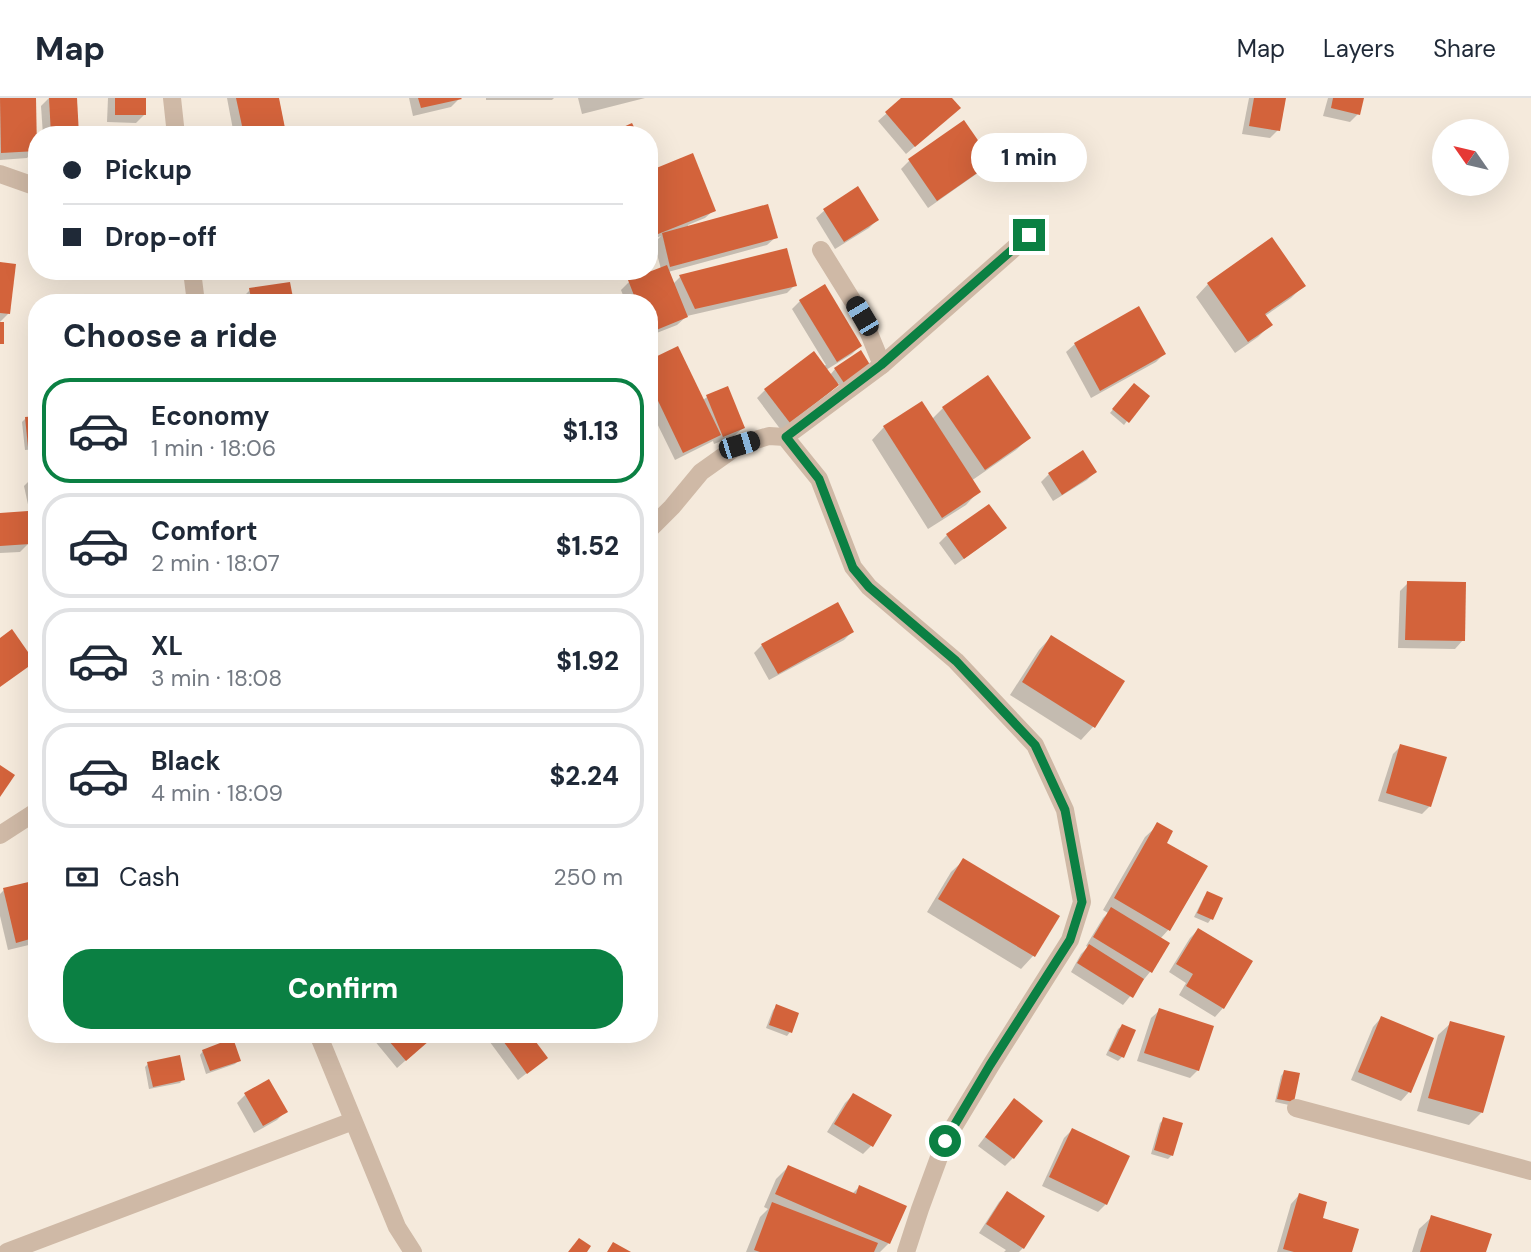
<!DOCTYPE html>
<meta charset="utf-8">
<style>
:root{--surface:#fff;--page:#f2f2f3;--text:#1f2937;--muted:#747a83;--line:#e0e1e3;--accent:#0b8043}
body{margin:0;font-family:"DM Sans",sans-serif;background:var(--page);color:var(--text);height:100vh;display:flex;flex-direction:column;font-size:26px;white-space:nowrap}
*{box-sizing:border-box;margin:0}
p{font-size:23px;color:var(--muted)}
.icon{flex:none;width:38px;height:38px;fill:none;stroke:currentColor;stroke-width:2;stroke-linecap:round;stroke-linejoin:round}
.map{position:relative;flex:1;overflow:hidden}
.details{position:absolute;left:28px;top:196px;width:630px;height:749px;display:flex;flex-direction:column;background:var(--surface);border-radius:28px;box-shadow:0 7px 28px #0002}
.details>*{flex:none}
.hud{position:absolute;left:28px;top:28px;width:630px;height:154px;border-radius:28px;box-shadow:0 7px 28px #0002;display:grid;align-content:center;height:154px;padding:0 35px;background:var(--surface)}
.needle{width:46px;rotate:304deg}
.controls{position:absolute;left:1432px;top:21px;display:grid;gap:14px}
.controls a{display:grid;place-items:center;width:77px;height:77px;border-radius:50%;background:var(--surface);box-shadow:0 7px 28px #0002;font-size:35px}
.end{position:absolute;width:32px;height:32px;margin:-16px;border:9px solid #0b8043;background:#fff;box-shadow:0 0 0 4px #fff}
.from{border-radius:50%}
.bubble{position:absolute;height:49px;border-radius:24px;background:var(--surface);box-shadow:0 7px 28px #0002;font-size:23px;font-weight:800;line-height:49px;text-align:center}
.car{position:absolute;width:21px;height:42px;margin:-21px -10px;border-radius:9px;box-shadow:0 0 5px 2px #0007;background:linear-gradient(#222 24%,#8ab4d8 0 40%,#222 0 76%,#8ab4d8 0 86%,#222 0)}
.hud b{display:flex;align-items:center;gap:24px;height:66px;font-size:26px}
.hud b+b{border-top:2px solid var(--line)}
.hud i{width:18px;height:18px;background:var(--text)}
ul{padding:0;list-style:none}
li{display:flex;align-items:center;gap:21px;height:105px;margin:0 14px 10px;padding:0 21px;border:4px solid var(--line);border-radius:28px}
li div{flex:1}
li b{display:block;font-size:26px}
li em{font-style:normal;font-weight:800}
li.selected{border-color:var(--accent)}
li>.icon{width:63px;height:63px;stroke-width:1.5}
h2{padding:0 35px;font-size:32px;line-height:84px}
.pay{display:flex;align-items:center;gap:18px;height:77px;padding:0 35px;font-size:26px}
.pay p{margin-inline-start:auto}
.action{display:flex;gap:14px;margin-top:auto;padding:14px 35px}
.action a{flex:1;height:80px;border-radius:28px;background:var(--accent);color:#fff;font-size:28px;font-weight:800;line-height:80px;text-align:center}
header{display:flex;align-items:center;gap:42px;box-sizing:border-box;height:98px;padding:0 35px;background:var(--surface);border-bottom:2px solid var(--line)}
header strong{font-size:33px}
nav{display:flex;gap:38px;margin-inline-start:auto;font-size:24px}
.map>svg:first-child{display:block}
.shadow{fill:#0003}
.building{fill:#d3633b}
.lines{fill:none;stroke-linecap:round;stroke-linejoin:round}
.street{stroke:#cfb9a6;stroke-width:18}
.route{stroke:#0b8043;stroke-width:9}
</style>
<header>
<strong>Map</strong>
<nav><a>Map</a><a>Layers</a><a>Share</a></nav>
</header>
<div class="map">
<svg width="1531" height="1154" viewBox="0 0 1531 1154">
<rect width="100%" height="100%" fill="#f5eadc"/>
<g class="shadow">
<path d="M0,0H34L35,52L27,60L0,62Z"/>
<path d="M49,0H75L77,37H43L41,8Z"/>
<path d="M108,0H144V17L136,25L107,24Z"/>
<path d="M227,0H277L284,35L282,37H234Z"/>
<path d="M409,0H459V1L451,9L413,18Z"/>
<path d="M486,0H554L552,2H486Z"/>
<path d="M578,0H645L582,16Z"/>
<path d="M904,0H950V18L906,56L878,23Z"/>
<path d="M1249,0H1284L1278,32L1270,40L1242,36Z"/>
<path d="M1328,0H1362L1358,16L1350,24L1323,18Z"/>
<path d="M909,63L991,64L982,72L928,110L901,71Z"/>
<path d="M649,75L714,112L705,120L688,127V130L776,139L767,147L668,174L673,186L680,179L795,187L787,195L687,218L677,227L649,238V205H626L621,192L629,184L661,171L654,145L661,138L649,143Z"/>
<path d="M825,112L877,122L869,130L835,151L816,120Z"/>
<path d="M0,166L8,216L0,224Z"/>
<path d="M1208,186L1303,188L1291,200L1265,218L1270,227L1258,239L1235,255L1196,199Z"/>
<path d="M250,192L292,205H243L242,200Z"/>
<path d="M800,203L860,248L852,256L826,272L830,277L835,271L860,255L841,290L838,285L829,295L781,332L757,300L765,292L826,267L792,211Z"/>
<path d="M1138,210L1164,256L1156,264L1091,300L1066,254L1075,246Z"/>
<path d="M649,264L702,303L707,299L743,330L734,338L714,346L713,343L675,362L649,309Z"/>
<path d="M1130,291L1127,323L1124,327L1110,315Z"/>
<path d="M943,310L1029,340L1016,352L971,383L978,394L966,407L928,431L872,342L884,329L932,321Z"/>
<path d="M37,319V351L25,352L22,324L26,320Z"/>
<path d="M1095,374L1087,382L1053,403L1041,384L1049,376Z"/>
<path d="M37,379V424L32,425L24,388L32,380Z"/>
<path d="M0,417L29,445L20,454L0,455Z"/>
<path d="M1004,430L996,438L955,467L939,445L947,437Z"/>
<path d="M1408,485L1463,542L1455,551L1398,550L1400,493Z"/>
<path d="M852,534L844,542L769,582L754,555L762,547Z"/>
<path d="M1051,539L1122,584L1093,629L1081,642L1010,597L1039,552Z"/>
<path d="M1401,648L1430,708L1422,716L1378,703L1393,656Z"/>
<path d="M1158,727L1164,746L1169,831L1160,841L1168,846L1150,874L1123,907L1071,874L1081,856L1088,849L1086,848L1103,820L1108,815L1103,812L1145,739Z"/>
<path d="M964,762L1057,819L1033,858L1021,871L927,814L951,774Z"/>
<path d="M37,784V845L8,852L0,818V796L4,792Z"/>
<path d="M1207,795L1211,821L1208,825L1194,819L1204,799Z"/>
<path d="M1198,832L1251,864L1223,910L1215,919L1179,897L1186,885L1169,874L1190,840Z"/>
<path d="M777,908L790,934L787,938L766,930L773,912Z"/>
<path d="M1160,912L1198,972L1190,980L1137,963L1151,920Z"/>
<path d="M1381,920L1432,941L1409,994L1401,1003L1351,982L1373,929Z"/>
<path d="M1451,925L1482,1014L1469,1027L1417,1013L1438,937Z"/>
<path d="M1122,928V959L1118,963L1106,957L1118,931Z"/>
<path d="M369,936H443L434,944L431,940L397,970Z"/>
<path d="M484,936H528L546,960L518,982Z"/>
<path d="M203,953L239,962L235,966L206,976L200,957Z"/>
<path d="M148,966L183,981L180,985L149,991L145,969Z"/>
<path d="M1284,974L1293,1003L1289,1007L1275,1004L1281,978Z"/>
<path d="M245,997L286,1013L277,1022L254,1035L237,1005Z"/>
<path d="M853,997L871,1048L863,1056L827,1034L845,1005Z"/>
<path d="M1006,1011L1013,1060L1005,1068L978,1048Z"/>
<path d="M1164,1021L1172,1057L1168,1061L1151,1056L1160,1025Z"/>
<path d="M1072,1032L1106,1106L1098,1114L1042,1088L1064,1040Z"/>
<path d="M788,1069L852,1096L859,1089L889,1145L880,1154H746L760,1119L768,1111L764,1109L776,1081Z"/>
<path d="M1007,1096L1023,1150L1019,1154H1004L1006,1152L979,1135L999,1104Z"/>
<path d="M1299,1097L1320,1121L1351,1154H1277L1291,1106Z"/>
<path d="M1432,1119L1484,1154H1412L1419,1131Z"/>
</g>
<g class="building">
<path d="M0,0H36L37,53L1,55Z"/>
<path d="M49,0H77L79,37H51Z"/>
<rect x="115" y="0" width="31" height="17"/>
<path d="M236,0H279L286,35L278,37H244Z"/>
<path d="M418,0H461L462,1L421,10Z"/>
<path d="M901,0H952L961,10L915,49L885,14Z"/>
<path d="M1254,0H1286L1280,33L1249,28Z"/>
<path d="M1333,0H1364L1360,17L1331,10Z"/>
<path d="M964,22L993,64L937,103L908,61Z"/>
<path d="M632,25L638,37H606Z"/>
<path d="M497,30L503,37H489Z"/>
<path d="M693,55L716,113L653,138L649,130V73Z"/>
<path d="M858,88L879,122L844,144L823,111Z"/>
<path d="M768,106L778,140L670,169L662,135Z"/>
<path d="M1272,139L1306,188L1265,216L1273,227L1248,244L1207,185Z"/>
<path d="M787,150L797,188L695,211L679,177Z"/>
<path d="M0,164L16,166L10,216L0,215Z"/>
<path d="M667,167L688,219L649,235V205H637L628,182Z"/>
<path d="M290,184L294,205H252L249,190Z"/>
<path d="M825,186L862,248L837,264L799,202Z"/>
<path d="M1139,208L1166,256L1100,293L1074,245Z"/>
<rect x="0" y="224" width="4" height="22"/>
<path d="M678,248L721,337L683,355L649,284V262Z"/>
<path d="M861,252L872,270L846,288L834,270Z"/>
<path d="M814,253L839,287L790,325L764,291Z"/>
<path d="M988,277L1031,340L985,372L942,309Z"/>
<path d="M1134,285L1150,298L1129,325L1112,311Z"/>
<path d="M728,288L745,330L723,339L706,297Z"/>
<path d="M922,303L981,394L942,420L883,328Z"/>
<path d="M37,318V348L28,349L25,319Z"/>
<path d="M1083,352L1097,374L1062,397L1048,375Z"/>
<path d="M37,377V398H36L31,379Z"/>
<path d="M989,406L1007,430L964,461L946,436Z"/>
<path d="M28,413L30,446L0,448V415Z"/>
<path d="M1407,483L1466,484L1465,543L1405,542Z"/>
<path d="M838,504L854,534L778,576L761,546Z"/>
<path d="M12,531L35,564L0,589V540Z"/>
<path d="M1051,537L1125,583L1095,630L1022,584Z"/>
<path d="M1400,646L1447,659L1431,709L1386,695Z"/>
<path d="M0,667L15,677L0,699Z"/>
<path d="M1157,724L1173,733L1167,745L1208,768L1170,833L1114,800Z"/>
<path d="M963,760L1060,818L1035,859L938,801Z"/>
<path d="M37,782V839L16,845L3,790Z"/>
<path d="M1207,793L1223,800L1213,822L1197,815Z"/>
<path d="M1111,809L1170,845L1152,875L1093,839Z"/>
<path d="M1198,830L1253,863L1224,911L1186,888L1193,876L1176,866Z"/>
<path d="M1089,846L1144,881L1133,900L1077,865Z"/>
<path d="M776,906L799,915L792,935L769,927Z"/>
<path d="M1159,910L1214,928L1199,973L1144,955Z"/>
<path d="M1381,918L1434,940L1411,995L1358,974Z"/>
<path d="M1450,923L1505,938L1483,1015L1428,1000Z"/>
<path d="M1122,926L1136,932L1124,960L1109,953Z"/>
<path d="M383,936H437L406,963Z"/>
<path d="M498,936H530L548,960L527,976Z"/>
<path d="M233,940L241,963L210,973L202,952Z"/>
<path d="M180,957L185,982L153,989L147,964Z"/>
<path d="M1284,972L1300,975L1294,1004L1277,1001Z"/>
<path d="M269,981L288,1014L263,1028L244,995Z"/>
<path d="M853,995L892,1017L873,1049L834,1026Z"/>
<path d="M1014,1000L1043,1023L1014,1061L985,1039Z"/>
<path d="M1163,1019L1183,1025L1173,1058L1154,1052Z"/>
<path d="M1072,1030L1130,1058L1107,1107L1049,1079Z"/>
<path d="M788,1067L856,1096L859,1087L907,1108L890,1146L775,1096Z"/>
<path d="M1007,1093L1045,1118L1024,1151L986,1126Z"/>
<path d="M1299,1095L1327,1104L1323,1120L1359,1131L1352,1154H1294L1283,1151Z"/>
<path d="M772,1104L878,1145L874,1154H760L754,1152Z"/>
<path d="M1431,1117L1492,1136L1486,1154H1420Z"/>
<path d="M579,1140L591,1148L587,1154H568Z"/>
<path d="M613,1144L631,1154H607Z"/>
</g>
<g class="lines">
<g class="street">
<path d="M172,0L176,37"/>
<path d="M0,76L37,89"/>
<path d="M821,152L862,218L882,267"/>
<path d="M192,173L196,205"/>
<path d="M785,339L882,267L1029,137"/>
<path d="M649,432L672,409L701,374L739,347L769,338L785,339L819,381L853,469L869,489L956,563L1035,647L1065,712L1082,804L1070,842L991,967L945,1043L920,1111L906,1154"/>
<path d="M0,737L37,713"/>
<path d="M318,936L397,1129L413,1154"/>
<path d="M1296,1010L1531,1073"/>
<path d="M7,1154L353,1023"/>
</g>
</g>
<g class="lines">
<path class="route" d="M945,1043L990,967L1070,842L1082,804L1065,712L1035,647L956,563L869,489L853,470L819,381L786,339L881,267L1029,137"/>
</g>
</svg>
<div class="controls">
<a><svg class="needle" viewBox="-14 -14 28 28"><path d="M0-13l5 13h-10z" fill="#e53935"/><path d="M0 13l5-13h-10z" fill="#747a83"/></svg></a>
</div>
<i class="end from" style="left:945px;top:1043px"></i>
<i class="end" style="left:1029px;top:137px"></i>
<div class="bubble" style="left:971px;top:35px;width:116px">1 min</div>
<i class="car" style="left:862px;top:218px;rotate:329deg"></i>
<i class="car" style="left:739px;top:347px;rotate:73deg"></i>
<div class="hud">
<b><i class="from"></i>Pickup</b>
<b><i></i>Drop-off</b>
</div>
<section class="details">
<h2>Choose a ride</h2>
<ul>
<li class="selected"><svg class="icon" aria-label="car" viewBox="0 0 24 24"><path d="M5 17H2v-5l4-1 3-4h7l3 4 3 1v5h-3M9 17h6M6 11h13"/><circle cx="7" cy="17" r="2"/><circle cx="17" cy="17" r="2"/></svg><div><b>Economy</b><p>1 min · 18:06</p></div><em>$1.13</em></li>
<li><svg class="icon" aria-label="car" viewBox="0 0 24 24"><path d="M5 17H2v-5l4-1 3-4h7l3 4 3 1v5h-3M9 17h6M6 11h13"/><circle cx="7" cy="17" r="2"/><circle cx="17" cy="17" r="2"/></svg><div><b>Comfort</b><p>2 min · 18:07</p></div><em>$1.52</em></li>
<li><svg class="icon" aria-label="car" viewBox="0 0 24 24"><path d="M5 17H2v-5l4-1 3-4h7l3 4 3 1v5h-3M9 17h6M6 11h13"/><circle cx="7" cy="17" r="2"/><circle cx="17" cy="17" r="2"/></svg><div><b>XL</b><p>3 min · 18:08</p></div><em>$1.92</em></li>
<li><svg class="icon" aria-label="car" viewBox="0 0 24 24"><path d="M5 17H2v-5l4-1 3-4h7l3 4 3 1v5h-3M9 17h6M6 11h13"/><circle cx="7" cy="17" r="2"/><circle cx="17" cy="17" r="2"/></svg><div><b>Black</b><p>4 min · 18:09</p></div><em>$2.24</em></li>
</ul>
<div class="pay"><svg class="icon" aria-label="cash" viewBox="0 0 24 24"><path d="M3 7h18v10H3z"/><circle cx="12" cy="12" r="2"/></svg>Cash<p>250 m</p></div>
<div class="action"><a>Confirm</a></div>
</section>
</div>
